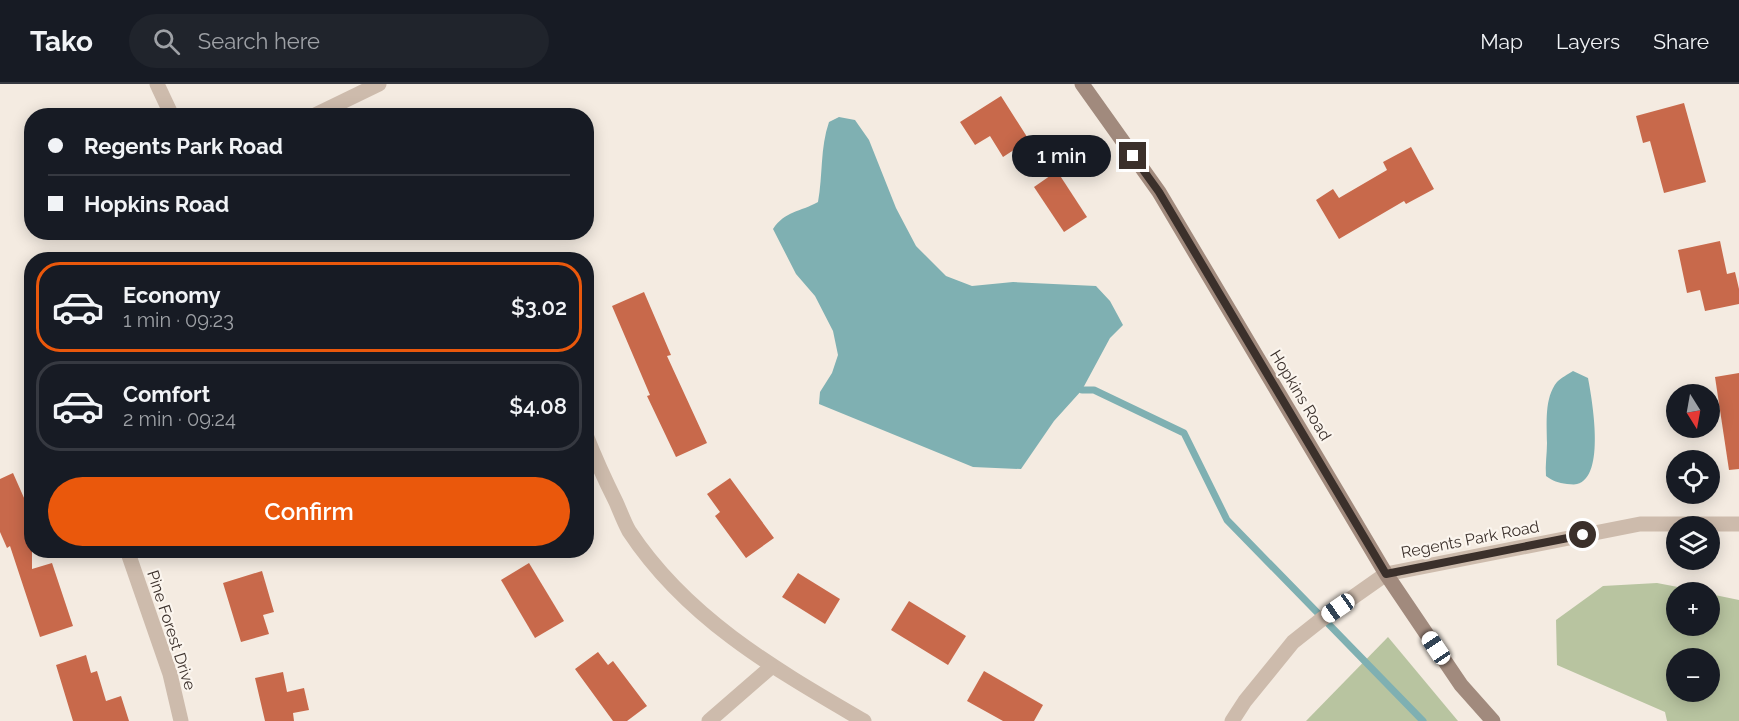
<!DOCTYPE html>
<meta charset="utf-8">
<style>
:root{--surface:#171b24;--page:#20242c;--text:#f1f3f6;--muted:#9ea1a6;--line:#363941;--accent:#ea580c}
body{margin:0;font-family:Raleway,sans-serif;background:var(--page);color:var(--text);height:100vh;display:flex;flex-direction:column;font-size:22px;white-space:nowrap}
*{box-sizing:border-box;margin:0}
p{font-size:20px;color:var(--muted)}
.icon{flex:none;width:33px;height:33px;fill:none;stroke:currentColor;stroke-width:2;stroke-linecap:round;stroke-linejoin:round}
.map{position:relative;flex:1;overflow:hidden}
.sheet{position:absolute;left:24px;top:168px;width:570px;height:306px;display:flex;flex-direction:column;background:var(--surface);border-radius:24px;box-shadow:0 3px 15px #0003}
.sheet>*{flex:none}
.top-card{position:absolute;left:24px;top:24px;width:570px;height:132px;border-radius:24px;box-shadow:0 3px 15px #0003;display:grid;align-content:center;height:132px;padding:0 24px;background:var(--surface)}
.needle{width:39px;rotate:169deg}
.buttons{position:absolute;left:1666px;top:300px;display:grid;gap:12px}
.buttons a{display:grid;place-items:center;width:54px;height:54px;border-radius:50%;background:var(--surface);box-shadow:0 3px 15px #0003;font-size:30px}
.end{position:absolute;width:27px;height:27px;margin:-14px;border:8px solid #3b302b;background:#fff;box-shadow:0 0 0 3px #fff}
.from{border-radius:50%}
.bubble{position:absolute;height:42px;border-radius:21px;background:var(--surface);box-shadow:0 3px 15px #0003;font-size:20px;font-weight:600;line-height:42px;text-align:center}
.car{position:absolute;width:18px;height:36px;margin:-18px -9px;border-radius:8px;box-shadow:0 0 4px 2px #0007;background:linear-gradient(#fff 24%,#345 0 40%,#fff 0 76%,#345 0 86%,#fff 0)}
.top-card b{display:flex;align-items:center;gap:21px;height:57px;font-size:22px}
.top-card b+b{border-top:2px solid var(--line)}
.top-card i{width:15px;height:15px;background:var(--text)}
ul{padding:10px 0 0;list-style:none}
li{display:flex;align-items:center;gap:18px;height:90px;margin:0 12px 9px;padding:0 12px;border:3px solid var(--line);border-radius:24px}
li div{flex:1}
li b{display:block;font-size:22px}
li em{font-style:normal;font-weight:600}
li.active{border-color:var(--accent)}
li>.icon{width:54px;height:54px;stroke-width:1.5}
.button{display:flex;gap:12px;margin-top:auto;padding:12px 24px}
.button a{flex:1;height:69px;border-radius:36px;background:var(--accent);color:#fff;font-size:24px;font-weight:600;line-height:69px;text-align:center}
header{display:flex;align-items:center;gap:36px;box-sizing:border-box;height:84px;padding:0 30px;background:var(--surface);border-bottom:2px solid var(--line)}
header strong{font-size:28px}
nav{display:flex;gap:33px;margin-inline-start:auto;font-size:21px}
.search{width:420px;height:54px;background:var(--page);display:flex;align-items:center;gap:15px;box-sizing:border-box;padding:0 21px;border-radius:33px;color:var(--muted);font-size:22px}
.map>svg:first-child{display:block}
.green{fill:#b8c4a0;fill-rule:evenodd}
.water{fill:#7fb0b2}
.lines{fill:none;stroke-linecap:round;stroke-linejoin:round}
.stream{stroke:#7fb0b2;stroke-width:7}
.building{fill:#c8694b}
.minor{stroke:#cdbbac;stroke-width:15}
.secondary{stroke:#a18a7d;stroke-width:15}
.route{stroke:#3b302b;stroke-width:8}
.labels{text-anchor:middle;stroke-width:4.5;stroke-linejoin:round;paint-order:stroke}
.street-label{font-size:16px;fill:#3b302b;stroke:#fbf5ee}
</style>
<header>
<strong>Tako</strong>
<div class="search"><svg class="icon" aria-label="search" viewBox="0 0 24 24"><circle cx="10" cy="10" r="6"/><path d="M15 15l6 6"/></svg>Search here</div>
<nav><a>Map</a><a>Layers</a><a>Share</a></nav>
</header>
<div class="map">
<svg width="1739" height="637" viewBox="0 0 1739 637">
<rect width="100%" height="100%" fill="#f4ebe1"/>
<g class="green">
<path d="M1657,499L1704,508H1677V542H1710V510L1739,516V637H1667L1665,628L1557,581L1556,536L1603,502ZM1677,574H1710V608H1677Z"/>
<path d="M1388,553L1458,637H1306Z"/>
</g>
<g class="water">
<path d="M839,33L855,36L869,56L896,124L916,162L946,192L972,202L1013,198L1096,202L1110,217L1123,241L1110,254L1082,306L1054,337L1021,385L973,383L819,320L820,308L832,289L838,271L833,247L815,212L796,190L773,145C785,127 800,128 818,118C823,91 820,64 829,38Z"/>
<path d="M1573,287L1588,294C1592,315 1606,393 1577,400C1574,401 1570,400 1567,400C1558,399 1553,397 1546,392C1545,381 1547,370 1547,359C1547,340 1544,314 1557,298C1561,294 1568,290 1573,287Z"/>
</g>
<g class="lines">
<path class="stream" d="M1082,306H1094L1184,349L1227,436L1423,637"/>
</g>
<g class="building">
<path d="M1001,12L1029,56L1003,73L990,52L975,61L960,38Z"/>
<path d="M1684,19L1706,98L1664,109L1650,57L1643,59L1636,32Z"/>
<path d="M1411,63L1434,105L1406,120L1404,117L1339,155L1316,116L1333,105L1339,114L1387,86L1383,78Z"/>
<path d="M1057,87L1087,133L1064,148L1034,103Z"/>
<path d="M1720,157L1727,190L1735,188L1739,205V220L1705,227L1700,206L1687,209L1678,166Z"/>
<path d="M644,208L671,271L667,272L707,359L676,373L647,312L650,311L612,222Z"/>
<path d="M1739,289V385L1729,386L1715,293Z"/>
<path d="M13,389L32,432V485L52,479L73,542L40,553L10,462L7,464L0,448V395Z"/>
<path d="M730,394L774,454L746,474L715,432L720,428L707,410Z"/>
<path d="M529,479L564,537L535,554L501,496Z"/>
<path d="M262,487L274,528L263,531L269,550L241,558L223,499Z"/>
<path d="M798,489L840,515L825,540L782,513Z"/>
<path d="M909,517L966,552L948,581L891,546Z"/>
<path d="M598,568L608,581L613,577L647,622L627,637H613L575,585Z"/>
<path d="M86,571L91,589L97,587L106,617L121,612L129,637H73L56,581Z"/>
<path d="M984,587L1043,621L1034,637H1003L967,617Z"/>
<path d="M283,588L287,608L304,604L309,626L293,629L294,637H265L255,594Z"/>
</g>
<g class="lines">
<g class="minor">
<path d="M157,0L172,32"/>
<path d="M313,32L379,0"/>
<path d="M586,351C595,374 605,396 616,418C620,427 624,438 629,447C687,535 775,585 864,637"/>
<path d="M127,466L170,590L181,637"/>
<path d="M709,637L771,583"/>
<path d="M1232,637L1245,617L1293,558L1322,535L1386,490L1640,440H1739"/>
</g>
<path class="secondary" d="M1082,0L1159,108L1386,490L1461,601L1493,637"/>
</g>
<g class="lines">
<path class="route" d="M1133,72L1159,108L1386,490L1583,451"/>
</g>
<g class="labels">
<g class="street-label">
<text transform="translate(1301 311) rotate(59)" y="6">Hopkins Road</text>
<text transform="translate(1470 455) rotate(-11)" y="6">Regents Park Road</text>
<text transform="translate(172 546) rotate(72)" y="6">Pine Forest Drive</text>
</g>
</g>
</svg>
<div class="buttons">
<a><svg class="needle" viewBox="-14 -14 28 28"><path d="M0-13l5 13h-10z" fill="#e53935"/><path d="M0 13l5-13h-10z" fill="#9ea1a6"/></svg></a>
<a><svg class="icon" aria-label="locate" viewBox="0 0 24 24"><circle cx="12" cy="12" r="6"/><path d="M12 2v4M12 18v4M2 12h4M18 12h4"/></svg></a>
<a><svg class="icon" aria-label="layers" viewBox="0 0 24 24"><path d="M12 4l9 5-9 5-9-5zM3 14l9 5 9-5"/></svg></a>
<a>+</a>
<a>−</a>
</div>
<i class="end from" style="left:1583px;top:451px"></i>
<i class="end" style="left:1133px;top:72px"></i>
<div class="bubble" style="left:1012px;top:51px;width:99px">1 min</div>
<i class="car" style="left:1338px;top:524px;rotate:235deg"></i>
<i class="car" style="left:1436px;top:564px;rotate:326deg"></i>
<div class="top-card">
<b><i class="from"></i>Regents Park Road</b>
<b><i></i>Hopkins Road</b>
</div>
<section class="sheet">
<ul>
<li class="active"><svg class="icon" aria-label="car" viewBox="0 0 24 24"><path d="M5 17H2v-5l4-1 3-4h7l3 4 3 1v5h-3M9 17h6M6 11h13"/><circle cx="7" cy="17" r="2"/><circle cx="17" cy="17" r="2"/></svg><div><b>Economy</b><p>1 min · 09:23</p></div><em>$3.02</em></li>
<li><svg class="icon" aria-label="car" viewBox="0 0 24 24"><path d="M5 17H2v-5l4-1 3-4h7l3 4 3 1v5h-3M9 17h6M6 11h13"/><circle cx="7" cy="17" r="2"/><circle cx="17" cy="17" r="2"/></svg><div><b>Comfort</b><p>2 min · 09:24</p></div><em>$4.08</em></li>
</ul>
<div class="button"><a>Confirm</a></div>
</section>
</div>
